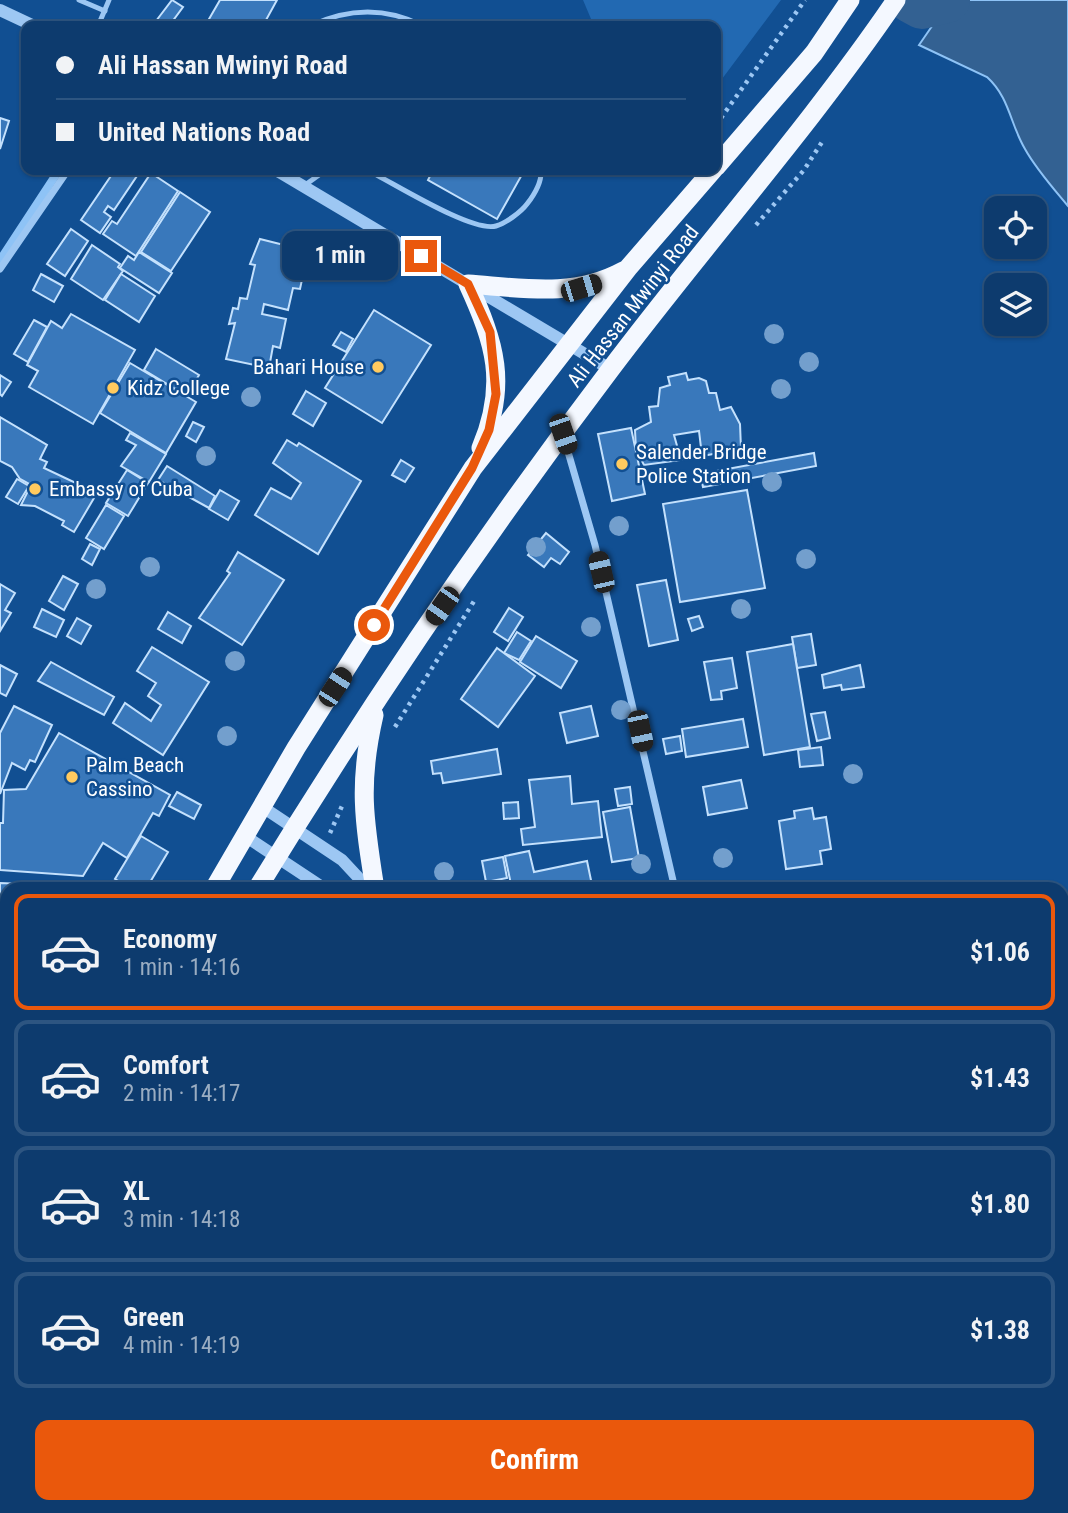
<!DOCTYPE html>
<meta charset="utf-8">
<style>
:root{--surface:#0d3b6e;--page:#1b4676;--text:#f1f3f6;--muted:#9aadc2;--line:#2d5581;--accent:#ea580c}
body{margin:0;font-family:"Roboto Condensed",sans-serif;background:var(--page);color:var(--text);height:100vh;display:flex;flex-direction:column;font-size:26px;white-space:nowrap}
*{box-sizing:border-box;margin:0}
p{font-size:23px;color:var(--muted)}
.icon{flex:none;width:38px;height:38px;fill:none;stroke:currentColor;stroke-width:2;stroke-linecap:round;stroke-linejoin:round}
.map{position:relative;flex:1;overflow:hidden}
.panel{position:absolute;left:0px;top:882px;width:1069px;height:632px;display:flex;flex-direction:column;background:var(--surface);border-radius:21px 21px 0 0;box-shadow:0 2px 5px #0004,0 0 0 2px var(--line)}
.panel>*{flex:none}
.guide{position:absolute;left:21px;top:21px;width:700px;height:154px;border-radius:14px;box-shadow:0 2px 5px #0004,0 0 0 2px var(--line);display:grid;align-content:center;height:154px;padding:0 35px;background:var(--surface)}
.controls{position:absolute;left:984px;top:196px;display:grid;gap:14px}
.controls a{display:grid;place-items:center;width:63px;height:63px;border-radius:14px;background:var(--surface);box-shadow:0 2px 5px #0004,0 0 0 2px var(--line);font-size:35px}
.end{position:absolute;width:32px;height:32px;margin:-16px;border:9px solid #ea580c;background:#fff;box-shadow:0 0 0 4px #fff}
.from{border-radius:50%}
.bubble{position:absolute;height:49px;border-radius:14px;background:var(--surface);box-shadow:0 2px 5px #0004,0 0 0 2px var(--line);font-size:23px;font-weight:700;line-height:49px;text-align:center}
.car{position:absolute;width:21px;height:42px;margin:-21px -10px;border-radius:9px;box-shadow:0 0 5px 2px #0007;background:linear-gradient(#222 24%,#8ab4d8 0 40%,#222 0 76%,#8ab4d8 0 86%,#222 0)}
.guide b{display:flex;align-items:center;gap:24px;height:66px;font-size:26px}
.guide b+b{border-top:2px solid var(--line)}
.guide i{width:18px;height:18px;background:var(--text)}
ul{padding:12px 0 0;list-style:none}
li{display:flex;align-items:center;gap:21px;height:116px;margin:0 14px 10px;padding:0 21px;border:4px solid var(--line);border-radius:14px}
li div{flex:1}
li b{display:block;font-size:26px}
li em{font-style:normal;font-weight:700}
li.current{border-color:var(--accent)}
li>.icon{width:63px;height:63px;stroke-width:1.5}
.primary-button{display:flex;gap:14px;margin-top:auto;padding:14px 35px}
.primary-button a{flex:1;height:80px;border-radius:14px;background:var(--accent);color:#fff;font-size:28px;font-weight:700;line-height:80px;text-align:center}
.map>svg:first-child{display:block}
.green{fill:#2269b2}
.water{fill:#336192;stroke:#8ec3f6;stroke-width:2}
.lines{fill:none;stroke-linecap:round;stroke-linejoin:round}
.stream{stroke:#8ec3f6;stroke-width:8}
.river{stroke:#336192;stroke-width:46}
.building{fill:#3978bb;stroke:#c4e1fd;stroke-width:2}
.path{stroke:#9dc7f3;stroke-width:4.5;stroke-dasharray:3.5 5;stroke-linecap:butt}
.service{stroke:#9dc7f3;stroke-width:5}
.minor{stroke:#9dc7f3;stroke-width:7}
.tertiary{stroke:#9dc7f3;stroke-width:12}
.trunk{stroke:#f4f8ff;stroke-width:19}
.tree{fill:#739fcd}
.route{stroke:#ea580c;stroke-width:9}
.poi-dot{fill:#ffca5f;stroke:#114f92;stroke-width:2.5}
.labels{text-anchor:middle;stroke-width:5;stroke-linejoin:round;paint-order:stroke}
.street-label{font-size:21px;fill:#fff;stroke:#114f92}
.poi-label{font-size:21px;fill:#fff;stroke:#114f92;text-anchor:start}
</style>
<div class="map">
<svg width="1068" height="1513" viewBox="0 0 1068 1513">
<rect width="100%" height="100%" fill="#114f92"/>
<path class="green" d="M583,0H781L716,87V26H594Z"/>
<path class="water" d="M950,0H1068V206C1053,188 1036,169 1025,149C1010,124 1010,98 987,77L919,45Z"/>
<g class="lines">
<path class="stream" d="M0,260L59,170"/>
<path class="river" d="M911,0L922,6L947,0"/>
</g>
<g class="building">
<path d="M172,0L183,7L169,26H162L156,21Z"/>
<path d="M220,0H277L266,20L278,26H205Z"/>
<path d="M0,118L9,121L0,149Z"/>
<path d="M115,170H141L114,210L108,206L104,212L111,217L100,233L81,220Z"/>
<path d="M433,170H523L524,171L497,219L428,180Z"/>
<path d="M151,173L178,191L136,256L103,234L112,221L117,224Z"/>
<path d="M180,192L210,212L171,271L141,252Z"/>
<path d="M71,229L88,241L65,276L47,264Z"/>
<path d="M260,239L284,245L282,256L306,261L300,289L293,288L288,310L264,304L262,314L286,319L280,348L273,346L269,368L226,359L235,323L229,324L233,308L238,309L240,298L247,299L255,265L250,264Z"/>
<path d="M92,245L120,264L118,267L123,271L103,300L71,279Z"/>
<path d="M139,252L172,273L159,293L120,268L128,256L134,260Z"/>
<path d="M41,274L63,286L54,302L33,290Z"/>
<path d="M121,274L155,296L139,322L105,300Z"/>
<path d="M374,310L431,345L382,423L325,388Z"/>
<path d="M71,314L135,350L93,424L29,387L38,371L27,365L51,321L62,328Z"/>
<path d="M34,320L47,327L28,362L14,354Z"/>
<path d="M341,332L353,339L346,352L333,345Z"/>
<path d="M156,349L199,375L187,396L144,370Z"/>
<path d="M130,363L196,402L166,453L100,413Z"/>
<path d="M686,373L688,380L699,378L706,381L709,393H716L720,410L731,407L740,424L741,449L702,456L699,431L674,435L681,460L644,465L636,450L635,430L651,422L649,407L658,406L660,388L670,385L668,377Z"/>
<path d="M0,375L11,382L2,396L0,394Z"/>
<path d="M306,391L326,403L313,426L293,414Z"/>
<path d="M0,417L47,445L40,459L47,462L44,468L97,493L74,532L62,525L64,521L35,506L21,505L31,485L20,479L12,467L0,461Z"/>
<path d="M193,422L204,427L196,442L186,436Z"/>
<path d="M631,428L645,494L612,501L598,434Z"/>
<path d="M130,433L166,454L149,482L121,466L136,445L126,440Z"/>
<path d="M287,440L297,446L299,443L361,481L318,554L255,515L271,488L291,499L301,483L273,463Z"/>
<path d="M814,453L816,466L703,487L700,474Z"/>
<path d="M401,460L414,468L405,482L392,475Z"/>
<path d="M167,466L215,496L209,508L158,480Z"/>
<path d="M127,470L148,483L128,516L106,503Z"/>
<path d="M17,479L29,486L18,504L6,497Z"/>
<path d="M220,490L239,501L228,520L209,509Z"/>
<path d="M747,490L765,588L680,602L663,504Z"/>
<path d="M106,505L124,516L104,549L86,538Z"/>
<path d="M546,533L569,552L560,564L551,558L544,567L528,555Z"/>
<path d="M90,544L100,549L92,565L82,559Z"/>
<path d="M238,552L284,580L242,645L199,618L230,573L227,571Z"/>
<path d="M63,576L78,584L64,610L49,601Z"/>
<path d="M666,580L678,640L649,646L637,585Z"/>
<path d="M0,584L15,593L5,610L11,613L0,631Z"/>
<path d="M509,608L523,617L508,641L494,632Z"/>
<path d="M42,609L64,620L56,637L34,627Z"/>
<path d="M168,612L191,626L182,643L158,629Z"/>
<path d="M699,616L703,627L692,631L688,619Z"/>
<path d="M77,618L91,626L81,644L67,636Z"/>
<path d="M517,632L531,641L519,660L504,653Z"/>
<path d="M811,634L816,665L797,668L792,637Z"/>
<path d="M536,636L577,661L561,688L520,662Z"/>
<path d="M793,644L810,747L764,755L747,652Z"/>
<path d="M152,647L209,682L163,755L113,723L125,703L151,721L161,705L148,696L156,683L137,671Z"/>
<path d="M497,648L535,676L498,727L461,699Z"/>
<path d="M732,658L737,688L721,691L722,699L711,700L704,662Z"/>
<path d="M51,662L114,697L104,715L38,681Z"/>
<path d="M0,665L17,674L6,696L0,693Z"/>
<path d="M860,665L864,687L842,690L841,685L824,688L822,675Z"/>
<path d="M14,706L52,725L35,762L30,760L25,770L12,763L0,794V733Z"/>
<path d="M591,706L598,736L567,743L560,713Z"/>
<path d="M825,712L830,738L817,741L811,714Z"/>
<path d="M743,719L748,747L686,757L682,729Z"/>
<path d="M59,733L170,795L159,816L153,813L127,858L103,843L83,876L0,870V823H3L4,790L26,789Z"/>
<path d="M680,736L682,751L666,754L663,739Z"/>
<path d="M821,747L823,765L800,767L798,750Z"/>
<path d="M497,749L501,774L443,783L441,773L433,774L431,761Z"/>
<path d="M570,776L572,804L598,801L602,837L523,845L521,829L535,827L529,780Z"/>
<path d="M741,780L747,808L708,815L703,787Z"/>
<path d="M630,787L632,804L618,806L615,789Z"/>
<path d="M177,792L201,805L194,819L169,806Z"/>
<path d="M518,802L519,818L504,819L503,803Z"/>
<path d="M630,807L639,858L612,862L603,812Z"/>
<path d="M812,808L814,819L826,817L831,849L820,851L822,864L786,869L779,821L795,818L794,811Z"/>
<path d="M141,836L168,852L146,889H133L115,879Z"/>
<path d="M529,851L534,872L587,861L592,885L572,889H512L505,856Z"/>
<path d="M503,857L507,878L486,882L482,861Z"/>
<path d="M0,883L23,884V889H7V905H0Z"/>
<path d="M0,972H7V990L0,989Z"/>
<path d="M0,1241L7,1243V1264L0,1262Z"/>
<path d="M1066,1436L1068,1484L1062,1485V1437Z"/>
<path d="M93,1507H265L264,1512L266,1513H90Z"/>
<path d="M498,1507H515L516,1513H499Z"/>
<path d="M697,1507H729L719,1513H701Z"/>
<path d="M745,1507H771L773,1513H746Z"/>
<path d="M775,1507H791L793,1513H777Z"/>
<path d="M805,1507H845L846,1513H816Z"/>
</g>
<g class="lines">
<g class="path">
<path d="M716,125L805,0"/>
<path d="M756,225L804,170L822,142"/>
<path d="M395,727L476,598"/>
<path d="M330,833L342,806"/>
</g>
<g class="service">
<path d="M79,0L105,11"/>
<path d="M98,26L109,0"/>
<path d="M310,26C348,8 386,7 423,26"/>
<path d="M367,170C392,182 472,233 496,226C506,223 521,212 527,204C534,195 542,182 541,170"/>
<path d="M305,185L326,170"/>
<path d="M0,942H7"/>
<path d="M0,1035L7,1036"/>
<path d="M0,1098L7,1100"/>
<path d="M1,1135L7,1105"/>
</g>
<g class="minor">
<path d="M0,269L68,170"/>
<path d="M564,438L595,545L675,889"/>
<path d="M0,1134L7,1136"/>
<path d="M879,1513L882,1507"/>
</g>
<g class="tertiary">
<path d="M0,10L34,26"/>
<path d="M276,170L610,369"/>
<path d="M261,806L342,860L369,889"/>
<path d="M245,836L325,889"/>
<path d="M552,1507L554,1513"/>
</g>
<g class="trunk">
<path d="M716,167L814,53L850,0"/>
<path d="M481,448C508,384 495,343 468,284C522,288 573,298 623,271"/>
<path d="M374,715C358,784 364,820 375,889"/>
<path d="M214,889L296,748L473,468L629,267L713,170"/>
<path d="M257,889C366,711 484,536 610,370C704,245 808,129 896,0"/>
<path d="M0,1403L7,1381"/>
<path d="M14,1513L16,1507"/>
</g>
</g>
<g class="tree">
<circle cx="774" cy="334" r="10"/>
<circle cx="809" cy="362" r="10"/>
<circle cx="781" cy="389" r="10"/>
<circle cx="251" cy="397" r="10"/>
<circle cx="206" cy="456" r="10"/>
<circle cx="772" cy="482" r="10"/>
<circle cx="619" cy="526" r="10"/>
<circle cx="536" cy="547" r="10"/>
<circle cx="806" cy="559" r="10"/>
<circle cx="150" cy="567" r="10"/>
<circle cx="96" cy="589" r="10"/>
<circle cx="741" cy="609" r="10"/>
<circle cx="591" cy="627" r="10"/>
<circle cx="235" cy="661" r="10"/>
<circle cx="621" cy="710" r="10"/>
<circle cx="227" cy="736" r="10"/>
<circle cx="853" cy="774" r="10"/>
<circle cx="723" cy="858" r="10"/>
<circle cx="641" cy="864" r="10"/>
<circle cx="444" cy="872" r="10"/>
</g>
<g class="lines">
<path class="route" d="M374,625L472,468L489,430L496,394L490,332L468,284L421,256"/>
</g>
<g class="poi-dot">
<circle cx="378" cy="367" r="7"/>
<circle cx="113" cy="388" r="7"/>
<circle cx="622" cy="464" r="7"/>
<circle cx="35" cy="489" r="7"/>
<circle cx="72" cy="777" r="7"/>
</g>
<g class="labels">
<g class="street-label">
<text transform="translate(633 306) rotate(-52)" y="7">Ali Hassan Mwinyi Road</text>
</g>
<g class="poi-label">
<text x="364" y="374" text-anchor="end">Bahari House</text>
<text x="127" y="395">Kidz College</text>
<text x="636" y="459">Salender Bridge<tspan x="636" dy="24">Police Station</tspan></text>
<text x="49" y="496">Embassy of Cuba</text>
<text x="86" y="772">Palm Beach<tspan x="86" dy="24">Cassino</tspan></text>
</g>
</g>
</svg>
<div class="controls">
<a><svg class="icon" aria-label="locate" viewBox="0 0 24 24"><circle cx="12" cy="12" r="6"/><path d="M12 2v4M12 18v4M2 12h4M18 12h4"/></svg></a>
<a><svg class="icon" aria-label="layers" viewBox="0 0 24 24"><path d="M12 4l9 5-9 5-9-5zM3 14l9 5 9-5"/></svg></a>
</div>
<i class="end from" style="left:374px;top:625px"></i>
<i class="end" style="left:421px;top:256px"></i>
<div class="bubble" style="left:282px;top:231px;width:116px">1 min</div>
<i class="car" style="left:581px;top:288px;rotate:73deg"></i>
<i class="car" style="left:563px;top:434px;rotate:161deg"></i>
<i class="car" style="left:601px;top:572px;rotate:347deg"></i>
<i class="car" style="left:442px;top:606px;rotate:215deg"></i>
<i class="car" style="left:335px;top:687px;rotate:33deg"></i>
<i class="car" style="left:640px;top:731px;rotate:168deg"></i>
<div class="guide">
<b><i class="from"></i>Ali Hassan Mwinyi Road</b>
<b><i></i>United Nations Road</b>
</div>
<section class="panel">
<ul>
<li class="current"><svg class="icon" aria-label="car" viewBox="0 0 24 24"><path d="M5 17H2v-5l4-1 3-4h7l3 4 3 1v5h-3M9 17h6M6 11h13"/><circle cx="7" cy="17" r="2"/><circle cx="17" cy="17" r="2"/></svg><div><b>Economy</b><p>1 min · 14:16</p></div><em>$1.06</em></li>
<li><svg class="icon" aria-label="car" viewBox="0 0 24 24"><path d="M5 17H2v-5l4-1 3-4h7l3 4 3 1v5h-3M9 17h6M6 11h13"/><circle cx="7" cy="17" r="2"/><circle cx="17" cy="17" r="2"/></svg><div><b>Comfort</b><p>2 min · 14:17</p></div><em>$1.43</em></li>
<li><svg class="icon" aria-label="car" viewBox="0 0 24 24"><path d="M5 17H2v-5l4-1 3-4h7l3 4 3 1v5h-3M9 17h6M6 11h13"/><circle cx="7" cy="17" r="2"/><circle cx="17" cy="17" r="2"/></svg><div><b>XL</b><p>3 min · 14:18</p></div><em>$1.80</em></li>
<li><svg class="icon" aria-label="car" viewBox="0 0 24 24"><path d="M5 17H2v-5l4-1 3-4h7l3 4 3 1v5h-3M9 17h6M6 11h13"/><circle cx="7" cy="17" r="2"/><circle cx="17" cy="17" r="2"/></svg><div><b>Green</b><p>4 min · 14:19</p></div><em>$1.38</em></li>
</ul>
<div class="primary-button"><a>Confirm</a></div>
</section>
</div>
